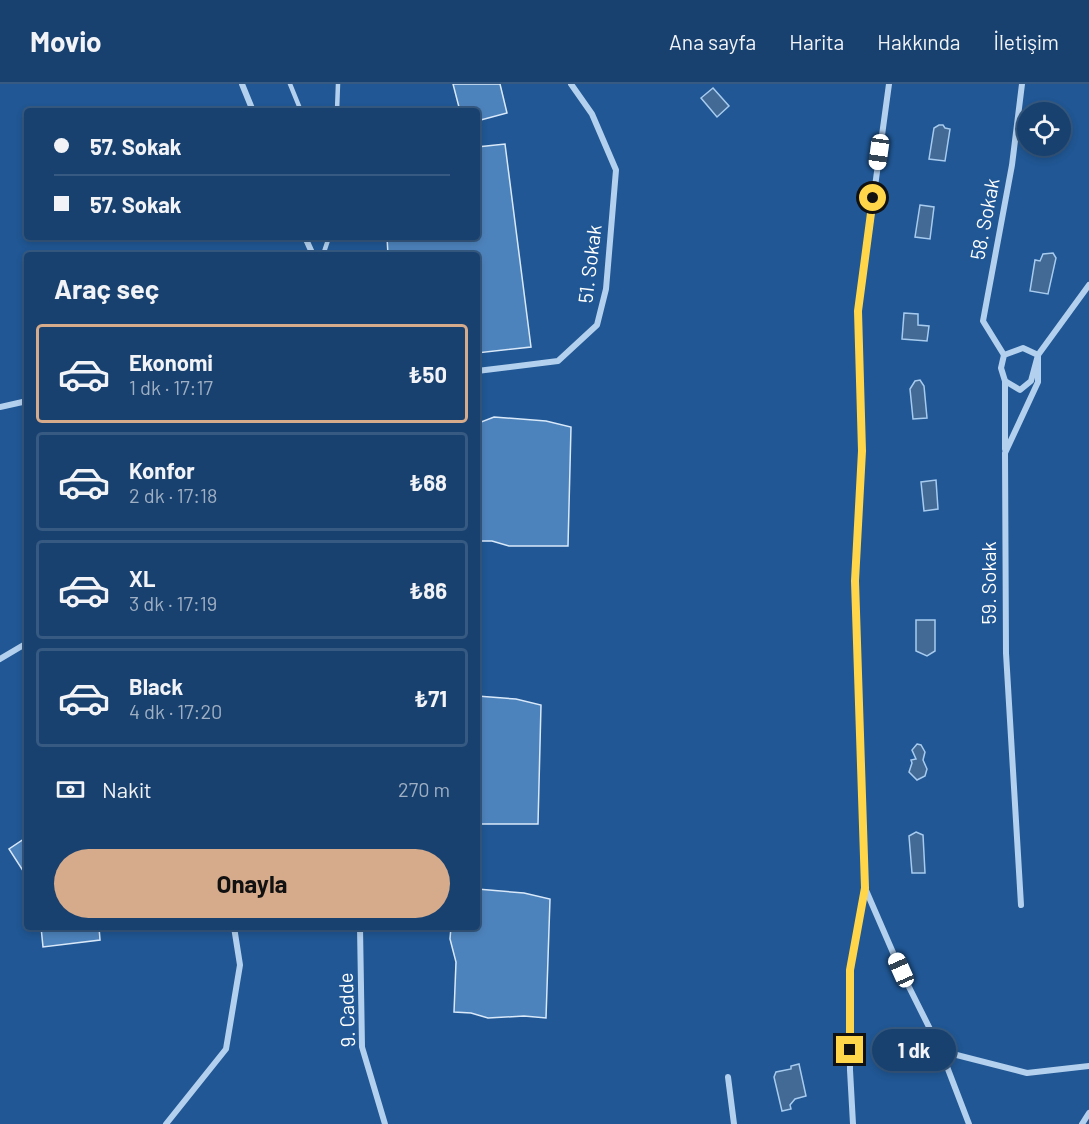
<!DOCTYPE html>
<html lang="tr">
<meta charset="utf-8">
<style>
:root{--surface:#18416f;--page:#254c77;--text:#f1f3f6;--muted:#9fafc3;--line:#365a82;--accent:#d6ab8b}
body{margin:0;font-family:Barlow,sans-serif;background:var(--page);color:var(--text);height:100vh;display:flex;flex-direction:column;font-size:22px;white-space:nowrap}
*{box-sizing:border-box;margin:0}
p{font-size:20px;color:var(--muted)}
.icon{flex:none;width:33px;height:33px;fill:none;stroke:currentColor;stroke-width:2;stroke-linecap:round;stroke-linejoin:round}
.map{position:relative;flex:1;overflow:hidden}
.sheet{position:absolute;left:24px;top:168px;width:456px;height:678px;display:flex;flex-direction:column;background:var(--surface);border-radius:6px;box-shadow:0 3px 9px #0003,0 0 0 2px var(--line)}
.sheet>*{flex:none}
.banner{position:absolute;left:24px;top:24px;width:456px;height:132px;border-radius:6px;box-shadow:0 3px 9px #0003,0 0 0 2px var(--line);display:grid;align-content:center;height:132px;padding:0 30px;background:var(--surface)}
.tools{position:absolute;left:1017px;top:18px;display:grid;gap:12px}
.tools a{display:grid;place-items:center;width:54px;height:54px;border-radius:50%;background:var(--surface);box-shadow:0 3px 9px #0003,0 0 0 2px var(--line);font-size:30px}
.end{position:absolute;width:27px;height:27px;margin:-14px;border:8px solid #ffd54a;background:#111;box-shadow:0 0 0 3px #111}
.from{border-radius:50%}
.bubble{position:absolute;height:42px;border-radius:21px;background:var(--surface);box-shadow:0 3px 9px #0003,0 0 0 2px var(--line);font-size:20px;font-weight:700;line-height:42px;text-align:center}
.car{position:absolute;width:18px;height:36px;margin:-18px -9px;border-radius:8px;box-shadow:0 0 4px 2px #0007;background:linear-gradient(#fff 24%,#345 0 40%,#fff 0 76%,#345 0 86%,#fff 0)}
.banner b{display:flex;align-items:center;gap:21px;height:57px;font-size:22px}
.banner b+b{border-top:2px solid var(--line)}
.banner i{width:15px;height:15px;background:var(--text)}
ul{padding:0;list-style:none}
li{display:flex;align-items:center;gap:18px;height:99px;margin:0 12px 9px;padding:0 18px;border:3px solid var(--line);border-radius:6px}
li div{flex:1}
li b{display:block;font-size:22px}
li em{font-style:normal;font-weight:700}
li.selected{border-color:var(--accent)}
li>.icon{width:54px;height:54px;stroke-width:1.5}
h2{padding:0 30px;font-size:27px;line-height:72px}
.pay{display:flex;align-items:center;gap:15px;height:66px;padding:0 30px;font-size:22px}
.pay p{margin-inline-start:auto}
.action{display:flex;gap:12px;margin-top:auto;padding:12px 30px}
.action a{flex:1;height:69px;border-radius:36px;background:var(--accent);color:#111;font-size:24px;font-weight:700;line-height:69px;text-align:center}
header{display:flex;align-items:center;gap:36px;box-sizing:border-box;height:84px;padding:0 30px;background:var(--surface);border-bottom:2px solid var(--line)}
header strong{font-size:28px}
nav{display:flex;gap:33px;margin-inline-start:auto;font-size:21px}
.map>svg:first-child{display:block}
.water{fill:#426a95;stroke:#a7cbef;stroke-width:1.5}
.building{fill:#4d83bc;stroke:#d9e9fa;stroke-width:1.5}
.lines{fill:none;stroke-linecap:round;stroke-linejoin:round}
.service{stroke:#b3d0ee;stroke-width:4.5}
.minor{stroke:#b3d0ee;stroke-width:6}
.route{stroke:#ffd54a;stroke-width:8}
.labels{text-anchor:middle;stroke-width:5;stroke-linejoin:round;paint-order:stroke}
.street-label{font-size:20px;fill:#fff;stroke:#205794}
</style>
<header>
<strong>Movio</strong>
<nav><a>Ana sayfa</a><a>Harita</a><a>Hakkında</a><a>İletişim</a></nav>
</header>
<div class="map">
<svg width="1089" height="1040" viewBox="0 0 1089 1040">
<rect width="100%" height="100%" fill="#205794"/>
<g class="water">
<path d="M713,4L729,22L717,33L701,14Z"/>
<path d="M939,41H943L945,44L950,45L945,77L929,75L934,44Z"/>
<path d="M920,121L934,123L930,155L915,153Z"/>
<path d="M1053,169L1056,174L1048,210L1030,207L1035,176L1040,177L1043,170Z"/>
<path d="M904,229L918,230V241L929,242L927,257L902,255Z"/>
<path d="M920,296L924,302L927,334L913,335L910,305L915,297Z"/>
<path d="M936,396L938,425L924,427L921,398Z"/>
<path d="M916,536H935V567L927,572L916,567Z"/>
<path d="M917,660L921,661L925,668L923,676L927,685L925,692L917,696L909,688L912,679L911,676L916,675L912,666Z"/>
<path d="M916,748L923,751L925,789H912L909,752Z"/>
<path d="M799,980L806,1012L795,1015L790,1021L791,1025L782,1027L774,993L776,988L791,985V982Z"/>
</g>
<g class="building">
<path d="M453,0H500L507,29L477,37V27H460Z"/>
<path d="M505,60L531,263L477,269V171H388L387,153H477V63Z"/>
<path d="M494,333L546,337L571,343L568,462H509L492,457H477V347L481,338Z"/>
<path d="M477,612L516,615L541,621L538,740H477Z"/>
<path d="M27,753V793L9,765Z"/>
<path d="M477,805L524,809L550,815L546,934L524,932L488,934L471,929L454,928L456,878L450,855L451,843H477Z"/>
<path d="M41,843H99L100,856L43,863Z"/>
</g>
<g class="lines">
<g class="service">
<path d="M290,0L301,27"/>
<path d="M337,27L338,0"/>
<path d="M323,171L329,153"/>
</g>
<g class="minor">
<path d="M242,0L253,27"/>
<path d="M305,153L313,171"/>
<path d="M1023,264L1038,271L1031,297L1020,306L1005,297L1001,284L1004,271Z"/>
<path d="M1004,271L983,237L1012,81L1022,0"/>
<path d="M477,287L558,277L597,241L606,205L616,86L592,30L571,0"/>
<path d="M1005,297V365"/>
<path d="M0,323L27,317"/>
<path d="M0,575L27,559"/>
<path d="M865,804L855,497L862,367L858,227L889,0"/>
<path d="M1021,821L1006,569L1005,369L1038,298V271L1089,201"/>
<path d="M360,843L362,963L385,1040"/>
<path d="M941,967L1027,989L1089,982"/>
<path d="M728,993L734,1040"/>
<path d="M166,1040L226,965L240,881L234,843"/>
<path d="M853,1040L850,986V886L865,804L901,887L941,967L969,1040"/>
<path d="M1082,1040L1089,1029"/>
</g>
</g>
<g class="lines">
<path class="route" d="M850,966V886L865,804L855,497L862,367L858,227L873,114"/>
</g>
<g class="labels">
<g class="street-label">
<text transform="translate(985 135) rotate(-79)" y="7">58. Sokak</text>
<text transform="translate(590 180) rotate(-83)" y="7">51. Sokak</text>
<text transform="translate(989 499) rotate(-90)" y="7">59. Sokak</text>
<text transform="translate(347 926) rotate(-92)" y="7">9. Cadde</text>
</g>
</g>
</svg>
<div class="tools">
<a><svg class="icon" aria-label="locate" viewBox="0 0 24 24"><circle cx="12" cy="12" r="6"/><path d="M12 2v4M12 18v4M2 12h4M18 12h4"/></svg></a>
</div>
<i class="end from" style="left:873px;top:114px"></i>
<i class="end" style="left:850px;top:966px"></i>
<div class="bubble" style="left:872px;top:945px;width:84px">1 dk</div>
<i class="car" style="left:879px;top:68px;rotate:188deg"></i>
<i class="car" style="left:901px;top:886px;rotate:336deg"></i>
<div class="banner">
<b><i class="from"></i>57. Sokak</b>
<b><i></i>57. Sokak</b>
</div>
<section class="sheet">
<h2>Araç seç</h2>
<ul>
<li class="selected"><svg class="icon" aria-label="car" viewBox="0 0 24 24"><path d="M5 17H2v-5l4-1 3-4h7l3 4 3 1v5h-3M9 17h6M6 11h13"/><circle cx="7" cy="17" r="2"/><circle cx="17" cy="17" r="2"/></svg><div><b>Ekonomi</b><p>1 dk · 17:17</p></div><em>₺50</em></li>
<li><svg class="icon" aria-label="car" viewBox="0 0 24 24"><path d="M5 17H2v-5l4-1 3-4h7l3 4 3 1v5h-3M9 17h6M6 11h13"/><circle cx="7" cy="17" r="2"/><circle cx="17" cy="17" r="2"/></svg><div><b>Konfor</b><p>2 dk · 17:18</p></div><em>₺68</em></li>
<li><svg class="icon" aria-label="car" viewBox="0 0 24 24"><path d="M5 17H2v-5l4-1 3-4h7l3 4 3 1v5h-3M9 17h6M6 11h13"/><circle cx="7" cy="17" r="2"/><circle cx="17" cy="17" r="2"/></svg><div><b>XL</b><p>3 dk · 17:19</p></div><em>₺86</em></li>
<li><svg class="icon" aria-label="car" viewBox="0 0 24 24"><path d="M5 17H2v-5l4-1 3-4h7l3 4 3 1v5h-3M9 17h6M6 11h13"/><circle cx="7" cy="17" r="2"/><circle cx="17" cy="17" r="2"/></svg><div><b>Black</b><p>4 dk · 17:20</p></div><em>₺71</em></li>
</ul>
<div class="pay"><svg class="icon" aria-label="cash" viewBox="0 0 24 24"><path d="M3 7h18v10H3z"/><circle cx="12" cy="12" r="2"/></svg>Nakit<p>270 m</p></div>
<div class="action"><a>Onayla</a></div>
</section>
</div>
